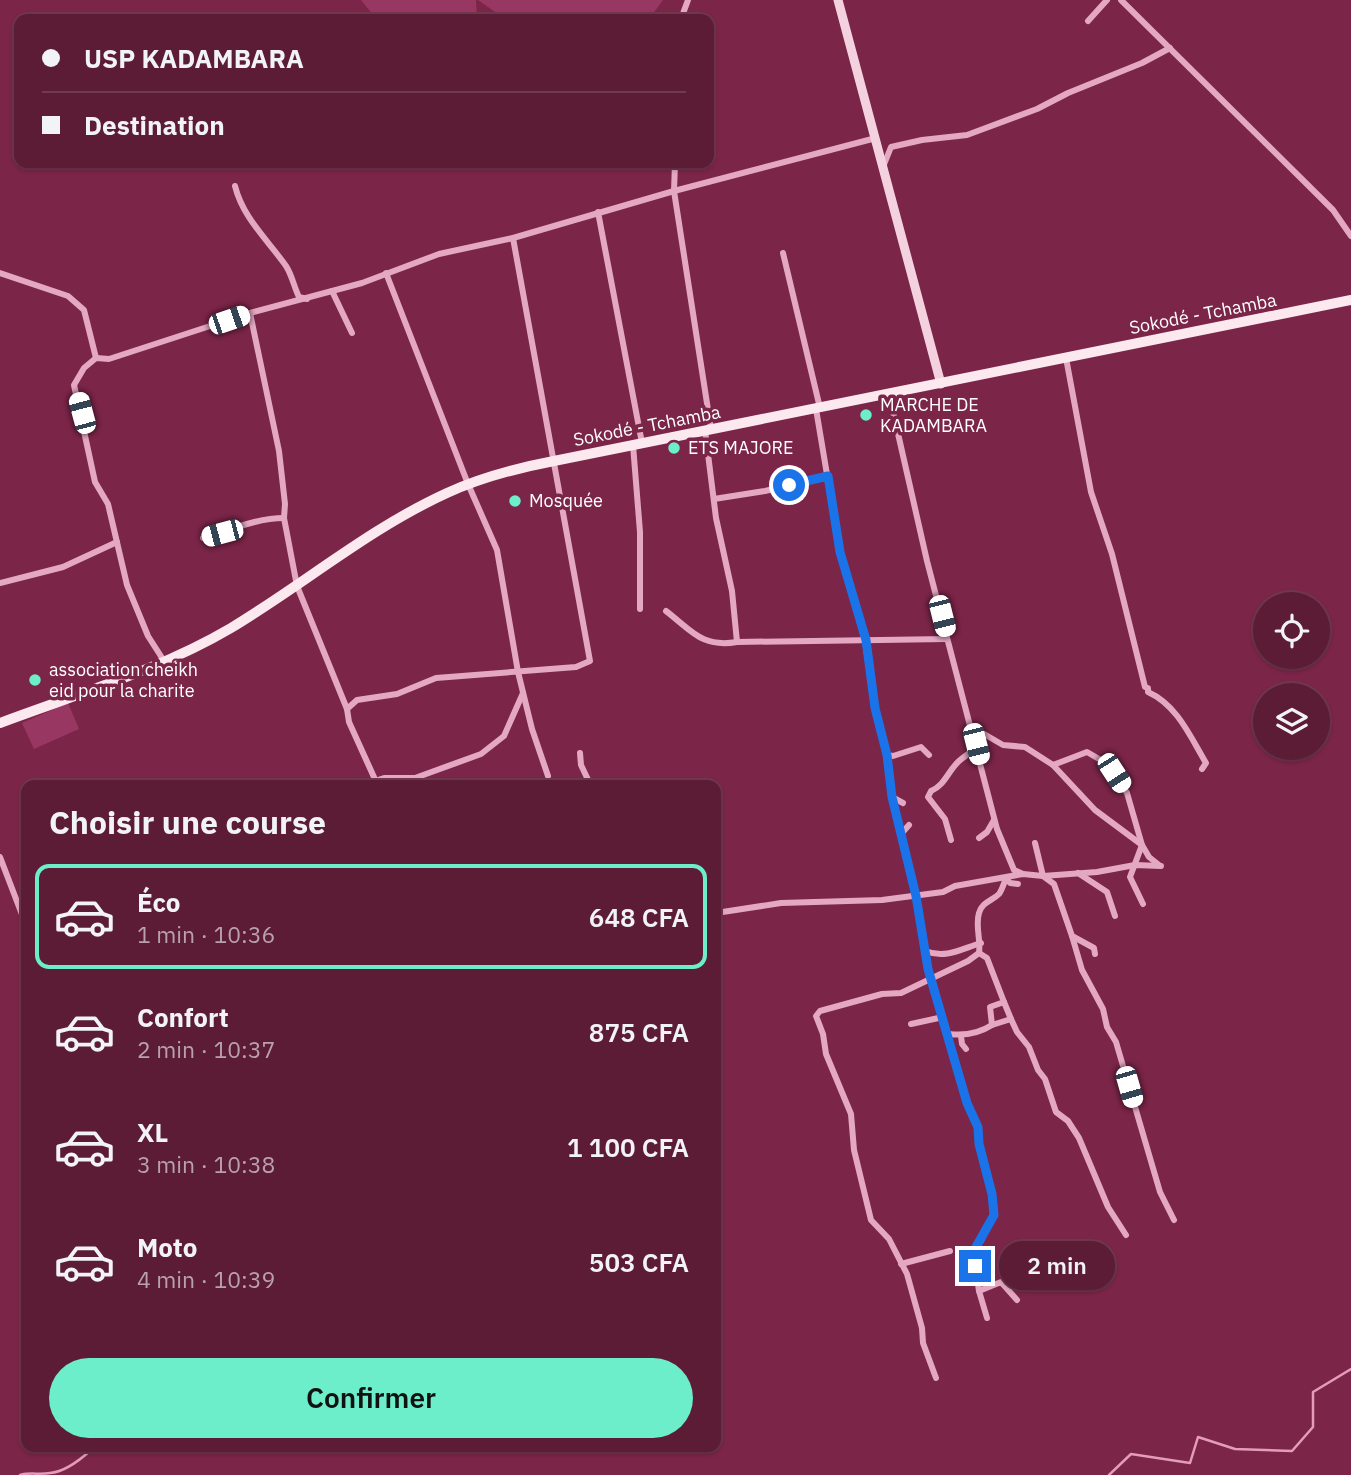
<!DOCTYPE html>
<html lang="fr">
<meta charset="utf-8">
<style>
:root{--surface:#5c1c36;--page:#62253e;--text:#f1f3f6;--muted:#b8a1ad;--line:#713a51;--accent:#6ceecb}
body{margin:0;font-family:"IBM Plex Sans",sans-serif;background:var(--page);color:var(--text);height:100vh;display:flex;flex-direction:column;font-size:26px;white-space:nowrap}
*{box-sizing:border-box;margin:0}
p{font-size:23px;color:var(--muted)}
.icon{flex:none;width:38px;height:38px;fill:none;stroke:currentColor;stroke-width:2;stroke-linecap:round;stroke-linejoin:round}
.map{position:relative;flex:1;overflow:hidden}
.panel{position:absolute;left:21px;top:780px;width:700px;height:672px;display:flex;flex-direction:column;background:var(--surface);border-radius:14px;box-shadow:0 2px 5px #0004,0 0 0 2px var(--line)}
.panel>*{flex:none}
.top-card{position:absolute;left:14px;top:14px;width:700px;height:154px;border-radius:14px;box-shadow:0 2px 5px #0004,0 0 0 2px var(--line);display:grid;align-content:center;height:154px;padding:0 28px;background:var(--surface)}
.buttons{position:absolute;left:1253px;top:592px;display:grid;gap:14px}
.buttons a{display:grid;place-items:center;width:77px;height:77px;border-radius:50%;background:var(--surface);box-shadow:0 2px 5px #0004,0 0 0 2px var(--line);font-size:35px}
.end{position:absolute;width:32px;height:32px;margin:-16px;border:9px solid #1a73e8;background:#fff;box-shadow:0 0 0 4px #fff}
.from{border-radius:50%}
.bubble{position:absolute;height:49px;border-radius:24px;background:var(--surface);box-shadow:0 2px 5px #0004,0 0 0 2px var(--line);font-size:23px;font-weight:600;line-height:49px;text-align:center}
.car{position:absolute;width:21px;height:42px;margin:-21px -10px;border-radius:9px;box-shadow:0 0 5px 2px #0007;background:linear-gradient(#fff 24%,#345 0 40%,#fff 0 76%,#345 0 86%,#fff 0)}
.top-card b{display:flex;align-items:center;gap:24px;height:66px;font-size:26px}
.top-card b+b{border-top:2px solid var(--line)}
.top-card i{width:18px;height:18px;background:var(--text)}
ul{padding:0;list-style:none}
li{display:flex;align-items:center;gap:21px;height:105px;margin:0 14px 10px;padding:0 14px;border:4px solid transparent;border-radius:14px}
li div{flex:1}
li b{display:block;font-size:26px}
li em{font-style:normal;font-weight:600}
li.on{border-color:var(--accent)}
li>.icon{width:63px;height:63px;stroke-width:1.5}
h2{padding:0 28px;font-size:32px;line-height:84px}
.cta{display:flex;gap:14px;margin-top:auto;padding:14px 28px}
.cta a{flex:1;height:80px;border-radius:42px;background:var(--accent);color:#111;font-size:28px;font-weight:600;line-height:80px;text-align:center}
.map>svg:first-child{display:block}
.green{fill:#983862}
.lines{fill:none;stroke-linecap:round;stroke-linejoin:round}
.stream{stroke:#e59cbc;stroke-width:2.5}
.minor{stroke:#e4a8c2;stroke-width:6}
.secondary{stroke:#f4d1df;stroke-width:9}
.primary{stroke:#fce8ef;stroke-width:10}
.route{stroke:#1a73e8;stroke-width:9}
.poi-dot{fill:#6ceecb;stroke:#7b2548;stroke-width:2.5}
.labels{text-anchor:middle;stroke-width:7;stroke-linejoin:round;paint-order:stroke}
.street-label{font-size:18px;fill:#fff;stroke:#7b2548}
.poi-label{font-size:18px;fill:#fff;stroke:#7b2548;text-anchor:start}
</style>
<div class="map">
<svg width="1351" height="1475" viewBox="0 0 1351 1475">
<rect width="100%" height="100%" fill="#7b2548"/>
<g class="green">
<path d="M361,0H476L477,19H383L374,16Z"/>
<path d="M478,0H663L649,19H505Z"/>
<path d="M68,703L79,729L34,749L22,723Z"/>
</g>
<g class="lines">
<g class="stream">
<path d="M20,1475C30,1472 39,1475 50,1473C64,1472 80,1460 91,1450H120L129,1447"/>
<path d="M1109,1475L1131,1454L1190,1463L1198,1437L1235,1449L1292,1451L1313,1427V1392L1351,1369"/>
</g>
<g class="minor">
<path d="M1121,0L1333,210L1351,236"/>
<path d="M681,19L688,0"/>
<path d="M1088,21L1107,0"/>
<path d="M675,163L674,191L711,429"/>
<path d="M883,167L891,147L922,140L967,135L1037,109L1068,93L1142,63L1170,48"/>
<path d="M235,186C243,218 267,239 286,266C292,275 294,287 299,297L307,299"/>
<path d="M598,212L642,443"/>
<path d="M783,253L820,408"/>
<path d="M0,273L68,296L84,310L96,358"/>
<path d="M386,273L468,484L497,550L518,672L532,729L548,776"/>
<path d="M332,291L352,333"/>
<path d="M250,313L279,451L285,504L284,518L297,586L347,709"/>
<path d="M1066,358L1091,492L1112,554L1145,687L1148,688V692C1177,705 1190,736 1206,763L1202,769"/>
<path d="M889,394L927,561L997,829L1014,870L1023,874"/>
<path d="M816,409L840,552L865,641L874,702L887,755L892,797L916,896L928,969L967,1103L978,1127L979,1144L992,1194L994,1215L981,1241L976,1246L974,1256L979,1291L1001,1282L1017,1300"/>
<path d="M705,430L716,518L732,591L737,642L947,639"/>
<path d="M633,445L640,532V609"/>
<path d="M714,499L765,491L828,476"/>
<path d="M203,538C230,530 257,518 284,518"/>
<path d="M0,583L63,567L117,542"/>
<path d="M666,611C692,631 702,648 737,642"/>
<path d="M164,661L148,636L127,585L108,504L95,482L74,385L84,368L96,358L109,359L250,313L362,283L439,254L513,238L674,191L876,138"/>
<path d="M972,727L1003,745L1025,747L1053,765L1087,752L1106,763L1111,760L1117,771L1114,773L1127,793L1142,845L1130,877L1143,904"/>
<path d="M580,753L581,765L591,786"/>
<path d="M887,755L893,756L921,747L929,755"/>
<path d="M1053,765L1095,810L1142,845L1149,857L1159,865"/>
<path d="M375,781L384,778H415L481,754L504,736L523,693"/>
<path d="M378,786L349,722L347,709L357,700L397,694L436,678L576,667L590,661L513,238"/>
<path d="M892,797L903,803"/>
<path d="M901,834L909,825"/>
<path d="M979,838L987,832L994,820"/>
<path d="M951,840L945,819L928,797L931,791C945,785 948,771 959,761C967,754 971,754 976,744"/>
<path d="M1035,843L1043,876L1054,884L1072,936L1094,948L1095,954"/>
<path d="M0,857L26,925"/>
<path d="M1078,873L1107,892L1115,916"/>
<path d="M716,913L781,903L882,900L943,892L955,886L1023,874L1043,876L1097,872L1135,865L1161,866"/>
<path d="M1072,936L1082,970L1103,1009L1107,1027L1116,1042L1160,1192L1174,1220"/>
<path d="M925,951C946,959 961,949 981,943"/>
<path d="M979,953L987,958L1004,1002L990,1007L992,1025L1011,1019L1017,1032L1029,1047L1038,1070L1045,1079L1056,1112L1068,1121L1079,1138L1108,1207L1126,1235"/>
<path d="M1004,1002L1011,1019"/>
<path d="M911,1024L943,1017"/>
<path d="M949,1034C965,1036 978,1034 992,1025"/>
<path d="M961,1036L962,1044L966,1049"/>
<path d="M901,1264L950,1251"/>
<path d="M979,1291L987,1318"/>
<path d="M936,1378L923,1343L922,1328L907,1274L889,1239L871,1220L854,1150L851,1114L826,1054L823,1034L816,1016L820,1011L882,994L901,993L968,961L979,953C981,939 975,926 979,913C982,902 992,901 999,894C1002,890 1004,883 1006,878L1010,883L1018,884"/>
</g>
<path class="secondary" d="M838,0L941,384"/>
<path class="primary" d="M0,723C77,694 160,670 231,628C304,584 370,528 447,493C482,477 517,468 554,461L1351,300"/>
</g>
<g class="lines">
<path class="route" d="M789,485L828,476L840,552L866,640L875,708L887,755L892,797L916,896L928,969L967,1103L978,1127L979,1144L992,1194L994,1215L976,1247L975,1266"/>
</g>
<g class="poi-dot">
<circle cx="866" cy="415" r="7"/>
<circle cx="674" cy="448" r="7"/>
<circle cx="515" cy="501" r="7"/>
<circle cx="35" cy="680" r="7"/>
</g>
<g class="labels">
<g class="street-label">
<text transform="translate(1203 314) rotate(-11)" y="6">Sokodé - Tchamba</text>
<text transform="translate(647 426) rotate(-11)" y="6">Sokodé - Tchamba</text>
</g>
<g class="poi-label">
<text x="880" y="411">MARCHE DE<tspan x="880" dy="21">KADAMBARA</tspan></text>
<text x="688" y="454">ETS MAJORE</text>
<text x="529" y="507">Mosquée</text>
<text x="49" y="676">association cheikh<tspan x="49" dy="21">eid pour la charite</tspan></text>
</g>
</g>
</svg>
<div class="buttons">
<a><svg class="icon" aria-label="locate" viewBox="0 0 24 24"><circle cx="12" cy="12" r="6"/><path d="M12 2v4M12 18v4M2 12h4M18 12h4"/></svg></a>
<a><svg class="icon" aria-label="layers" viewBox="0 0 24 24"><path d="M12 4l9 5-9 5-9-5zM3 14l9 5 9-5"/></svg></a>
</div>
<i class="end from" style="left:789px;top:485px"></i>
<i class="end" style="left:975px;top:1266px"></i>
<div class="bubble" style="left:999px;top:1241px;width:116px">2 min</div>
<i class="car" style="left:229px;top:320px;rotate:71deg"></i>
<i class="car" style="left:82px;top:413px;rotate:345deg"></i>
<i class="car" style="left:222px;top:533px;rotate:255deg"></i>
<i class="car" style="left:942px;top:616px;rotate:166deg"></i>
<i class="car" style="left:976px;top:744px;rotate:166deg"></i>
<i class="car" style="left:1114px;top:773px;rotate:147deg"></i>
<i class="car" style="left:1129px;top:1087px;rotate:164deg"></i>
<div class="top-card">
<b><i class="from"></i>USP KADAMBARA</b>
<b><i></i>Destination</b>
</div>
<section class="panel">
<h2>Choisir une course</h2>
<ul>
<li class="on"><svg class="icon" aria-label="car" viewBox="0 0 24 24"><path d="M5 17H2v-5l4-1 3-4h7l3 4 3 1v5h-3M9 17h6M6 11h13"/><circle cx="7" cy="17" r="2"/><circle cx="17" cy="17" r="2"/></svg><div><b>Éco</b><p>1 min · 10:36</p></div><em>648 CFA</em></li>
<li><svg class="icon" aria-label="car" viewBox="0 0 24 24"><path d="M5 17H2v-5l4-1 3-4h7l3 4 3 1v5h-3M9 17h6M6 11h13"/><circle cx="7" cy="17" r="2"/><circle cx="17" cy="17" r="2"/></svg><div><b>Confort</b><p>2 min · 10:37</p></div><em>875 CFA</em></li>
<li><svg class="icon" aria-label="car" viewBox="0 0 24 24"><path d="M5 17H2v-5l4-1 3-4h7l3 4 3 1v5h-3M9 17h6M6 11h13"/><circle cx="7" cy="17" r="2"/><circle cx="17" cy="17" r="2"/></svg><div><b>XL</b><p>3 min · 10:38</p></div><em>1 100 CFA</em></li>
<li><svg class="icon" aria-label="car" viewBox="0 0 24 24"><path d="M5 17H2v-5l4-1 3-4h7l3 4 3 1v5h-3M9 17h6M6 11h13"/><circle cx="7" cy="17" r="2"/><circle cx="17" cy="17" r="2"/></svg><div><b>Moto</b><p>4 min · 10:39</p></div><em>503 CFA</em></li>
</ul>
<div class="cta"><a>Confirmer</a></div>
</section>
</div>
